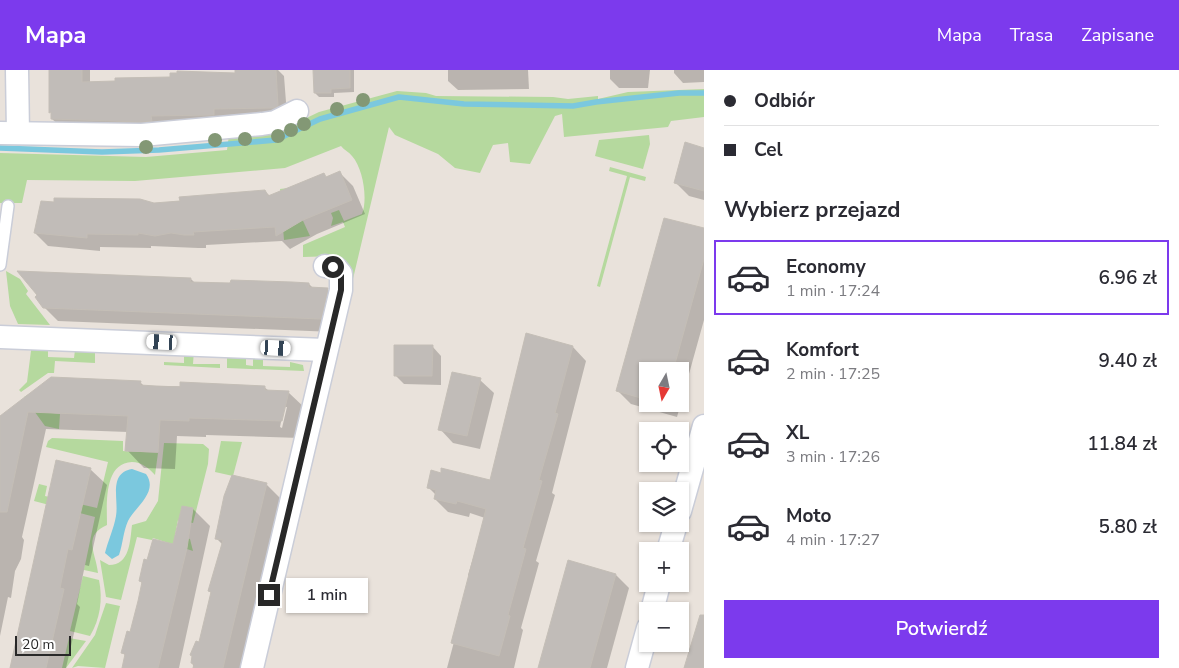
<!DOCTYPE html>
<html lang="pl">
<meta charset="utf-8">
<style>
:root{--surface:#fff;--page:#f7f7f7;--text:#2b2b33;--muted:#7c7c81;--line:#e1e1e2;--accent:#7c3aed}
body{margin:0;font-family:"Nunito Sans",sans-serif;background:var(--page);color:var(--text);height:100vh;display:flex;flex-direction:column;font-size:19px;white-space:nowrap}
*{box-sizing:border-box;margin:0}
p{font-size:16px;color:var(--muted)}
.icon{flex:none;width:28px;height:28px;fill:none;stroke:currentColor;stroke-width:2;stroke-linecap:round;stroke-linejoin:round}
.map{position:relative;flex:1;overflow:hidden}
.side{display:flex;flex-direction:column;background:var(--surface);width:475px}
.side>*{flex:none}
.hud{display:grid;align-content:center;height:110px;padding:0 20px;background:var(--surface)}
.needle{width:32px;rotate:189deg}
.controls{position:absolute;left:639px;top:292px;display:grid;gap:10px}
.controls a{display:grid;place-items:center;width:50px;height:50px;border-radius:0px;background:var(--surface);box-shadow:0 1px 4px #0004;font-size:25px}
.scale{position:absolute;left:15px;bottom:12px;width:56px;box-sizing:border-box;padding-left:5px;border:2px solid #282828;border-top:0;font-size:14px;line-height:18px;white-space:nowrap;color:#282828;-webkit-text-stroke:4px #fff;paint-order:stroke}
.end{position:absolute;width:22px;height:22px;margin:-11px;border:6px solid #282828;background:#fff;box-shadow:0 0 0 2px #fff}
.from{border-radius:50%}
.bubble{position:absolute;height:35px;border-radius:0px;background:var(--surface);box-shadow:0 1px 4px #0004;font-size:16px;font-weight:600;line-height:35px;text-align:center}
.car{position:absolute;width:15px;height:30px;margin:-15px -8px;border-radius:6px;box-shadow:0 0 4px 1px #0007;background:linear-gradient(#fff 24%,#345 0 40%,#fff 0 76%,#345 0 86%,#fff 0)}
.hud b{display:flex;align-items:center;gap:18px;height:48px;font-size:19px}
.hud b+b{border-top:1px solid var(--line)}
.hud i{width:12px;height:12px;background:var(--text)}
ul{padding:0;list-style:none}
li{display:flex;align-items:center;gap:15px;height:75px;margin:0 10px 8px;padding:0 10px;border:2px solid transparent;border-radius:0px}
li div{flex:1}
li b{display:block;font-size:19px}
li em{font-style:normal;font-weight:600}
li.active{border-color:var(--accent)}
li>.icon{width:45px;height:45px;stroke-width:1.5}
h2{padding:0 20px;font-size:22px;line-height:60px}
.cta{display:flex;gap:10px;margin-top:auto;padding:10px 20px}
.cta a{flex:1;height:58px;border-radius:0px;background:var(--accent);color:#fff;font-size:20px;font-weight:600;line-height:58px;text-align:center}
header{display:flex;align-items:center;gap:30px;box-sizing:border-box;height:70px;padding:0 25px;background:var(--accent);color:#fff}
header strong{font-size:24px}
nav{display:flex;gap:28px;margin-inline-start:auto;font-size:18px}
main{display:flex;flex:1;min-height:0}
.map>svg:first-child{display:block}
.green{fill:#b5d99e}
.water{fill:#7bc8de}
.shadow{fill:#0003;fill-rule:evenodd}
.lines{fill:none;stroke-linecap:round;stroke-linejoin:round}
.stream{stroke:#7bc8de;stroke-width:5.5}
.building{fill:#c1bcb8;stroke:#c4beb6}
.service-casing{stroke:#cacdd8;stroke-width:14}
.minor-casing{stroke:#cacdd8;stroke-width:25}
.service{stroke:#fff;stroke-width:11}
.minor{stroke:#fff;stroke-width:22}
.tree{fill:#839875}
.route{stroke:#282828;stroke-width:6}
</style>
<header>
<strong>Mapa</strong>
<nav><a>Mapa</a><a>Trasa</a><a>Zapisane</a></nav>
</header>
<main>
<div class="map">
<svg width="704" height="598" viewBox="0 0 704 598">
<rect width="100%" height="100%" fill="#e9e2db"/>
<g class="green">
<path d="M704,19V47L671,51L668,57L564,67L562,44L555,46L530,94L510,92L508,73L493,75L480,103L455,98L438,84L395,65L389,57L352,213L337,186L303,187V175L345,157L343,152L331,156L333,148L331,143L339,140L344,151L362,144C368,129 363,98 352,86C349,82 344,80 341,76L285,98L135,111L27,110L22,133H0V83L146,87L227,80L229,65L273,64L319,42L397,21L426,23L436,26L553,27L568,29L598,26V29L628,22Z"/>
<path d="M649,65L650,74L643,99L595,86L599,70Z"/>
<path d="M610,97L646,107L645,111L630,107L600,217L597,216L627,106L609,101Z"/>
<path d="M288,118L310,166L284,170L280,119Z"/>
<path d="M6,201L20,209L28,221L26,224L50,255L18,254L10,236Z"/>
<path d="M32,273L48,274V287L74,288L75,280L95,281V293L55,291L54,303H48L21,322L19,320L27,312Z"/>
<path d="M184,279L194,280L193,294H220V298L164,295V292L184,293Z"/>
<path d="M253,282H263V296L290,297V292L303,295L304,301L227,298V286L246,287V295L253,296Z"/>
<path d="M29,324L42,342L60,344L59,359L45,356L24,327Z"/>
<path d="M52,368L123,371V381L158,383L155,405C149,398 141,392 132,392C103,393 107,436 107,455C82,466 96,483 98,503L84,500L95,447L34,431L39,414L47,416L45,426L97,438L108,392L46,377L48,371Z"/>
<path d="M221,371L242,372L233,406L215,402Z"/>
<path d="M164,373L203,374L209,379L208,394L193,453L178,450L175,465L190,469L193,481L153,468L152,470L137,467L121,530L106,527L100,490L109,495C130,495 130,471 132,455L146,451L158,431Z"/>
<path d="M83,506L99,510C103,530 100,549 90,566L70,561Z"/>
<path d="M106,533L120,536L105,598L78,596L72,598L95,565Z"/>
<path d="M69,568L86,571L66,598H62Z"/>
</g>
<path class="water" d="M132,399L146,404C159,422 135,437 128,451C123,462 123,474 119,485L112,489L105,483C108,471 114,458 116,446C119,430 108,403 132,399Z"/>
<g class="shadow">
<path d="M50,0H90V13L236,4V0H278L284,6L287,45L222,53L62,58L52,49Z"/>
<path d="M314,0H354V22L334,23V27H319L315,23Z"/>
<path d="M448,0H528L529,19L458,20L448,11Z"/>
<path d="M610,0H650L648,18H619L610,9Z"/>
<path d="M674,0H704V12L683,13L674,3Z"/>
<path d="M704,79V130L689,126L675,112Z"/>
<path d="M340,103L353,116L365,144L317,164L290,179L282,171L206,175V178H198L151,176V178L100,177V181L48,176L35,163L153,134L265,121L271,127Z"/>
<path d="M704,160V250L677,347L631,334L617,320ZM648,301H680V334H648Z"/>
<path d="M191,209L195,213L309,214L313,218L327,219L341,233L334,262L58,251L44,237Z"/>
<path d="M526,264L573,277L586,291L552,423L555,425L536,491L539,493L521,558L523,560L514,598H447L471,508L468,505L485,448L470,443L469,447L448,442L435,429L436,425L428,417L491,412Z"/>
<path d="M432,276L441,286V315L404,314L395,305Z"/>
<path d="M480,310L494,323L480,379L453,373L440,359Z"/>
<path d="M140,312L144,316L264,317L269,321L288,322L306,339L300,368L206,365V367L177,366L175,399L144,398L127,380L128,362L46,359L22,467L24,470L21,489L15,501L11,528L8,527L0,566V347ZM284,337H287L282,358L280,357Z"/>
<path d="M90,399L107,415L89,496L85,495L77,534L80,537L66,598H11Z"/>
<path d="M266,414L284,432L244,598H194L192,593L200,573L212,523L209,521L223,475L216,468Z"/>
<path d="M193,439L210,456L179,598H123L126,586L123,583L131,564L143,514L140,511L148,492L174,476Z"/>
<path d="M616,505L629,518L607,598H539Z"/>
</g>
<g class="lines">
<path class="stream" d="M0,78L102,82L159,80L276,70L320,49L399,27L464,34L573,36L596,32L679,23H704"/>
</g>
<g class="building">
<path d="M49,0H82V12L115,11V8L170,7V3H177V1L235,3V0H276L278,36L274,38L214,39V45L151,46L152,51L141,52L51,49V42L49,43Z"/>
<path d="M313,0H350V18L331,19V23H314Z"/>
<path d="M685,72L704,78V121L674,113Z"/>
<path d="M340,101L352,130L303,150L276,166L275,157L193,162L194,165H184L171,163L155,166L138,163V165L87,164V168L34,163L41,131L54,132V128L140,129L154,133L180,131L179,127L265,120L268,126L324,103L326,107Z"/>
<path d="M664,148L704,158V189L673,301H648V330L616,321Z"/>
<path d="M17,201L191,208L190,212L230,213L231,210L292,212L309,213V217L328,218L321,249L43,238L35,227L37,225Z"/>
<path d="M526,263L573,276L555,343L558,344L539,410L542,411L523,478L526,479L508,545L510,546L499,586L451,573L486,439L457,431L456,434L434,429L436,420L427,418L431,400L441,403V398L490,410Z"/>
<path d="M394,275H433L432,306H394Z"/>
<path d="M452,302L481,308L467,366L438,360Z"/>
<path d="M51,307L141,311L140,315L156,316L180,317V312L265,316V320L289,321L282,351L189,348V351L160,350L158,382L125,381L128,346L28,342L7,442H0V346Z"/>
<path d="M56,390L91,398L72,480L68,479L60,518L64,519L46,598H10Z"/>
<path d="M232,405L267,413L223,598H193L194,594L191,593L192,586L190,585L196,571L199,572L211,522L208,521L223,470L215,469L224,426Z"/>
<path d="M182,436L193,438L187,478L158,598H122L125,584L121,583L127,561L130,562L138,531L142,512L139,511L144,489L147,490L153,469L173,474Z"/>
<path d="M568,490L616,504L590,598H538Z"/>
<path d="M700,545H704V598H684Z"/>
</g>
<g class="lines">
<defs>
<path id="service" d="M0,195L8,136"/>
<g id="minor">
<path d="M17,0L18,63"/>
<path d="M0,63L142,65L262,54L275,52L297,41"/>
<path d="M0,267L325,280"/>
<path d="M680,441L704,356"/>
<path d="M668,481L676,454"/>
<path d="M652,541L659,514"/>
<path d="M252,598L341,220V204L336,198L325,196"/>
<path d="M637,598L648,558"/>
</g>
</defs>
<use href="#service" class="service-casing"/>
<use href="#minor" class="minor-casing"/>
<use href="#service" class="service"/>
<use href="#minor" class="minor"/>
</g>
<g class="tree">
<circle cx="363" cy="30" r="7"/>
<circle cx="337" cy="39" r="7"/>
<circle cx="304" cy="54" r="7"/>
<circle cx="291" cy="60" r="7"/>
<circle cx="278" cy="66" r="7"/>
<circle cx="245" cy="69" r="7"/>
<circle cx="215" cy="70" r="7"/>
<circle cx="146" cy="77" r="7"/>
</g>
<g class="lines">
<path class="route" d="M269,525L341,220V204L333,197"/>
</g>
</svg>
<div class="controls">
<a><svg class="needle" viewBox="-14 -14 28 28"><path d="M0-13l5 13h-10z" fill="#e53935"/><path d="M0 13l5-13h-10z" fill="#7c7c81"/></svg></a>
<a><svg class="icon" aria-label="locate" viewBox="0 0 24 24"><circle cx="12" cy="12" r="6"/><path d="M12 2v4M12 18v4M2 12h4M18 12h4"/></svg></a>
<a><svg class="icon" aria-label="layers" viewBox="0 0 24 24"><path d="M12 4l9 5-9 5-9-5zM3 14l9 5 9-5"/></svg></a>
<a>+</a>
<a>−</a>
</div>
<div class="scale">20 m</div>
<i class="end from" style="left:333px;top:197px"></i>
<i class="end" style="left:269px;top:525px"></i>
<div class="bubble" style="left:286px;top:508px;width:82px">1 min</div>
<i class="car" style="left:162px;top:272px;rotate:273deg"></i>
<i class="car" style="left:276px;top:278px;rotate:93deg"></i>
</div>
<section class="side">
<div class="hud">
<b><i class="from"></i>Odbiór</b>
<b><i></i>Cel</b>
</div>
<h2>Wybierz przejazd</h2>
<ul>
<li class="active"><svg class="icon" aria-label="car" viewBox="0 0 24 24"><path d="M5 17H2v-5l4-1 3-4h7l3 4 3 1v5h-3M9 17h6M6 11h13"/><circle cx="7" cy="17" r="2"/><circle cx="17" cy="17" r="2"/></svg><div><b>Economy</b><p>1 min · 17:24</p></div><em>6.96 zł</em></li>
<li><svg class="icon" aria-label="car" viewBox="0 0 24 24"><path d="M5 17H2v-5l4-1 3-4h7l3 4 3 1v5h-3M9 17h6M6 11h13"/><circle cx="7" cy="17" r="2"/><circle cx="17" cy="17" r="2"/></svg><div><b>Komfort</b><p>2 min · 17:25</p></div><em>9.40 zł</em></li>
<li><svg class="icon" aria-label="car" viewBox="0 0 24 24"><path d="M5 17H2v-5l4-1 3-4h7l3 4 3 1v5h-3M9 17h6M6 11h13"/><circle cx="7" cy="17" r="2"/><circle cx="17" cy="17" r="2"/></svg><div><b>XL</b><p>3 min · 17:26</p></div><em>11.84 zł</em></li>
<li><svg class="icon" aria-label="car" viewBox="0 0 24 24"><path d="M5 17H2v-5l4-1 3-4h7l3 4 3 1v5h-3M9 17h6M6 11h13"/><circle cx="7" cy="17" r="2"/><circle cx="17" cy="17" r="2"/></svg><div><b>Moto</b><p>4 min · 17:27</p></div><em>5.80 zł</em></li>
</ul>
<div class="cta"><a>Potwierdź</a></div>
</section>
</main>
